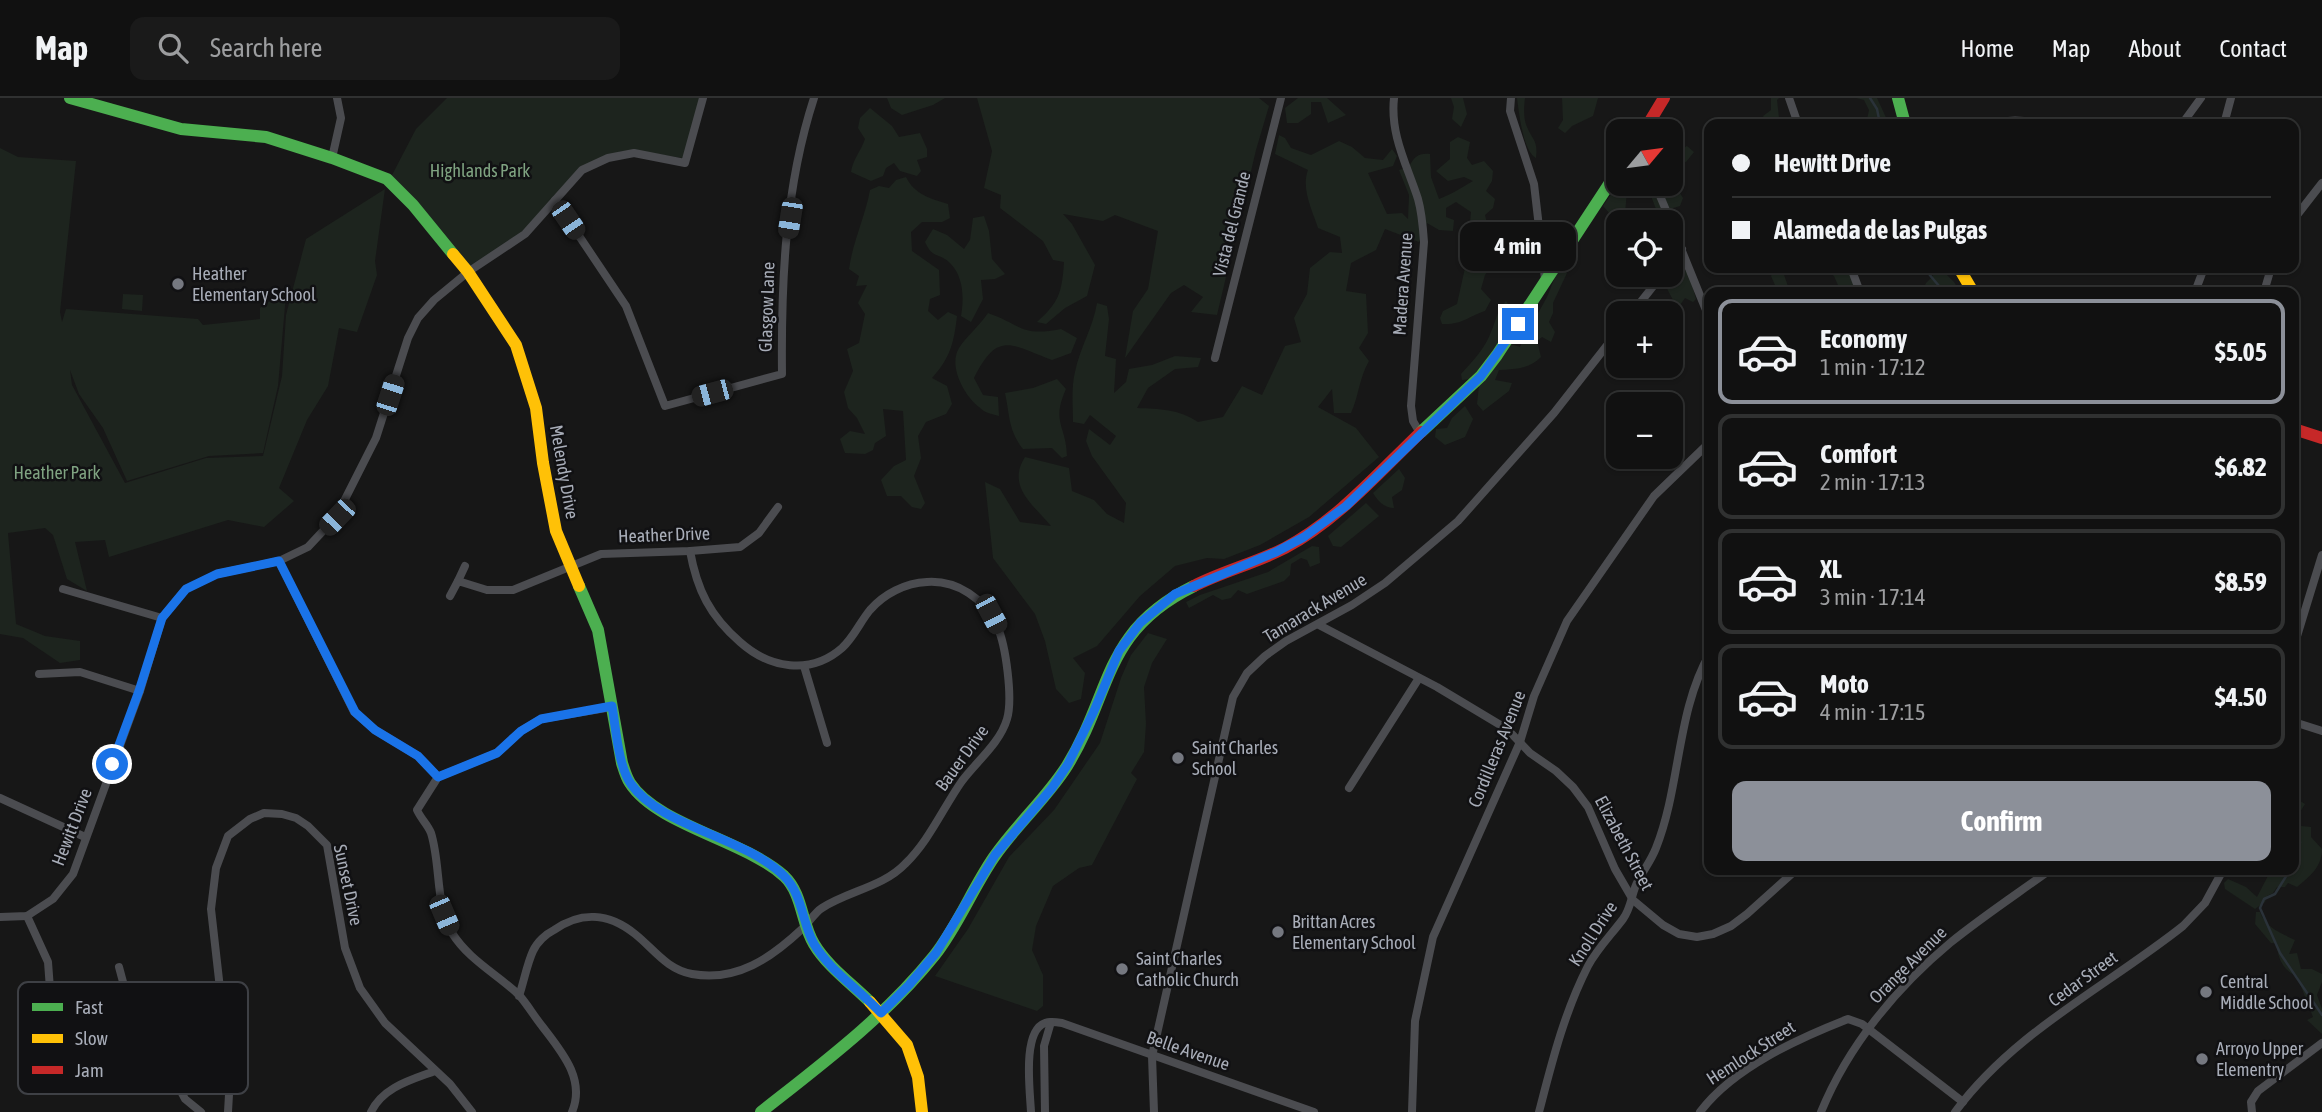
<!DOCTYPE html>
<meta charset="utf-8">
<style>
:root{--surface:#111;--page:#1a1a1a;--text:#f1f3f6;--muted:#9c9d9f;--line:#303131;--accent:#8c9099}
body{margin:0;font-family:"Asap Condensed",sans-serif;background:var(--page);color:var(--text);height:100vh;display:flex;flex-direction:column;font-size:26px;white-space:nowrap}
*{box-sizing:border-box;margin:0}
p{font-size:23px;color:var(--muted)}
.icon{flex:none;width:38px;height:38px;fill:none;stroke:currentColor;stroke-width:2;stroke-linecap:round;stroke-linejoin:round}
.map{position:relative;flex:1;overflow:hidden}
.drawer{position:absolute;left:1704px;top:189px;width:595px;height:588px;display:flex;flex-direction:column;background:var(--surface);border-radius:14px;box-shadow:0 2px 5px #0004,0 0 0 2px var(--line)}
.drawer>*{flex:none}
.hud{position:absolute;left:1704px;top:21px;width:595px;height:154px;border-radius:14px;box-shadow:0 2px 5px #0004,0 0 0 2px var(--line);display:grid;align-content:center;height:154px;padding:0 28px;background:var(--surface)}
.needle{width:46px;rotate:61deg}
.buttons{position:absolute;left:1606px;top:21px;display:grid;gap:14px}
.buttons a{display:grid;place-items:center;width:77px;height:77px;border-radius:14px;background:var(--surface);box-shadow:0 2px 5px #0004,0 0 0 2px var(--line);font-size:35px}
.end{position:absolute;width:32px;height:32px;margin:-16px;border:9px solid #1a73e8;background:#fff;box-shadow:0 0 0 4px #fff}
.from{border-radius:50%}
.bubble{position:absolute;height:49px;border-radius:14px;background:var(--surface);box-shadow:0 2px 5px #0004,0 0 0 2px var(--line);font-size:23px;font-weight:700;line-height:49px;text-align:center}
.car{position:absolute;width:21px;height:42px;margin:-21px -10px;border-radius:9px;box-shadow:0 0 5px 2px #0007;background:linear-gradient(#222 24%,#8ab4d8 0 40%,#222 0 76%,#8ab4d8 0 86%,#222 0)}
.hud b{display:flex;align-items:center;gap:24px;height:66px;font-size:26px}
.hud b+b{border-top:2px solid var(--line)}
.hud i{width:18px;height:18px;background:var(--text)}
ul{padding:12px 0 0;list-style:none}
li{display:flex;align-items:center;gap:21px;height:105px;margin:0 14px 10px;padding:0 14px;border:4px solid var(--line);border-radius:14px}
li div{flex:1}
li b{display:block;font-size:26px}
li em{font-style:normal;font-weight:700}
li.selected{border-color:var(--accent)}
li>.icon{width:63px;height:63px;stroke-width:1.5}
.button{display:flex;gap:14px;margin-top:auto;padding:14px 28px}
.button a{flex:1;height:80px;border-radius:14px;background:var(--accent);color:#fff;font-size:28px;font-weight:700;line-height:80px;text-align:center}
header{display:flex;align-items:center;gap:42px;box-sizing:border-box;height:98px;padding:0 35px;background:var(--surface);border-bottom:2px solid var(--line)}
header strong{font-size:33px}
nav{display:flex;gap:38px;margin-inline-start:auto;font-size:24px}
.search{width:490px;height:63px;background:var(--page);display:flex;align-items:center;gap:18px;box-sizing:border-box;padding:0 24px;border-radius:14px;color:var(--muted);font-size:26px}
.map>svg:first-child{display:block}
.green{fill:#1d241e}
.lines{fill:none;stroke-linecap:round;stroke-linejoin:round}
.stream{stroke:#2a3239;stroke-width:2.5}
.street{stroke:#4b4c50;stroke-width:8}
.fast{stroke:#4caf50;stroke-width:12}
.slow{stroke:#ffc107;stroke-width:12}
.jam{stroke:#c62828;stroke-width:12}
.route{stroke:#1a73e8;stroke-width:9}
.poi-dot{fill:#757880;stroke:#111113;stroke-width:2.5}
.labels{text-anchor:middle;stroke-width:5;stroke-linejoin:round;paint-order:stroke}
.park-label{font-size:18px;fill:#7fa381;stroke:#111113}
.street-label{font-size:18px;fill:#a8adb8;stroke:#111113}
.poi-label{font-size:18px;fill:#a8adb8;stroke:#111113;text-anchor:start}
.key{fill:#111113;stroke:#3e4045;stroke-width:2}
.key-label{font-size:19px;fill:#a8adb8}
</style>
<header>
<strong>Map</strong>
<div class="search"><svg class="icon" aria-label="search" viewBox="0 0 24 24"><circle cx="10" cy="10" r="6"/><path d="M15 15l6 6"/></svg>Search here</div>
<nav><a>Home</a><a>Map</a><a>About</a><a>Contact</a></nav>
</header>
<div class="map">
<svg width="2322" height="1014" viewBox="0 0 2322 1014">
<rect width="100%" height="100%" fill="#171717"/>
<g class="green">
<path d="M447,0H704L687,58L682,60L632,52L619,54L592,64L533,126L468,177L391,79L416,31Z"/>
<path d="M887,0H945L933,7L902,17L891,10Z"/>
<path d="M977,0H1259L1269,8L1256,52L1217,217L1191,214L1203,199L1184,187L1171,195L1125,260L1133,213L1148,191L1158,133L1115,117L1103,123L1063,116L1072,126L1095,167L1087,198L1065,210L1046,226L1037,224C1059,204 1062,195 1064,164L1053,162L1043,143L1000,110L1001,97L984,90L992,53Z"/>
<path d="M1298,0H1327L1346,17L1328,25L1321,4H1311V16L1298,25H1287L1285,10Z"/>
<path d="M1451,0H1463L1467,16L1461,29L1452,21L1454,9Z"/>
<path d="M1517,0H1525C1524,9 1523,20 1527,29C1533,43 1538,42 1536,60C1523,53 1519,15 1517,0Z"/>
<path d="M1562,0H1598L1593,18L1572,28L1565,35L1558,30L1563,22Z"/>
<path d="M1771,0H1779L1777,2L1779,20L1777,26H1767L1763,18L1771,12Z"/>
<path d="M1856,0H1877L1889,26H1866L1869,12L1864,2Z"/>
<path d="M870,10L892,28L899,39L920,35L927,51V59L917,62L921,73L917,78L900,73L894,65L886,70L883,78L871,83L851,74C853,61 861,53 865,41L858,30L860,20Z"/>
<path d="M1279,37L1285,40L1291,50L1311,57L1339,43L1352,49L1365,60L1383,62L1392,51L1397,58L1393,68L1368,75L1387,116L1402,115L1408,121L1409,97L1399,72L1409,69C1414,59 1418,55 1430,56L1431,79L1439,101C1450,97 1463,89 1473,83L1464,79L1448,83L1436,73L1450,61V44L1458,39L1470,44L1467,60L1472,67L1484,63L1493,73L1492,83L1486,93L1495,101L1493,110L1485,117L1489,133L1484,156L1493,166L1485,177L1481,191L1491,202L1485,213C1467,219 1462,227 1442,226L1440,220L1443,213L1457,206L1465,170L1477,163L1469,135L1471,114L1456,104L1446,110V119L1454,122L1453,133L1439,132L1427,125L1419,144L1385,131L1376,152L1351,165L1346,193L1366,196L1368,235L1359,250L1369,263C1359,280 1359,298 1351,315H1334L1332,291L1318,309L1356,330L1379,359L1309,419L1260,447L1224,461L1207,460L1175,468L1140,498L1097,548L1073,560L1085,575L1081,601L1069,605L1056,591L1045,543L1035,516L993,460L985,384L1000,391L1020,424L1051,428C1034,407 1006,389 1025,359L1069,370L1072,393L1094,402L1107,416L1124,425L1126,405L1092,358L1086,343L1089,331L1110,347L1116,338L1090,317L1084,326L1073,324C1073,308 1071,290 1075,274C1080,249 1093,230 1097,205L1107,208L1109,221L1105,258L1116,261L1114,295L1126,284L1129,271L1152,267L1175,258L1201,260L1198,269L1175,271L1148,290L1137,310C1159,311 1179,311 1198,324L1223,319L1242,288L1262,297L1285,248L1301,244L1294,220L1307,196L1310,170L1330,154L1342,155L1340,139L1318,130C1312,112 1301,90 1308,72L1275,56Z"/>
<path d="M1687,48L1694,54L1686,64L1676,63L1671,73V53L1676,54Z"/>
<path d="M0,50L18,59L76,63L60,214L62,224L66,211L198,221L203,227L260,221V210L282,194L286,196L278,288L263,355L209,358L127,383L103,330L79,296L70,272L72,287L125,385L206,360L263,358L282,278L286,217L306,141L385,91L375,163L377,177L357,234L339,230L328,288L307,322L279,390L294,403L264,429L228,422L109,459L105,442L75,444L87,493L67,481L53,437L45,430L8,435L16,526L45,538L80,543V562L60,565L23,540L0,536Z"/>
<path d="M1619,78V86H1635L1627,93L1625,115L1612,118L1603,108L1614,92Z"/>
<path d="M906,79C914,96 931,101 948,106L950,120L942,124H922L911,134L912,153L939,172L940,197L930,201L928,213L938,222L948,214L957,218C954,245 950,260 932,280L947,288L952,306L946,316L926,324L918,338L921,360L914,378L925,405L921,411L912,409L901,398H887L881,382L894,368L906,362L903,313L883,311L886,338L875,345L873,352L865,356L845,355L840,341L850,333L865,336L857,320L848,310L844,294L853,273L847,251L859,245L865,216L858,205L867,187L856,188L859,178L849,171C853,143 865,119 870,92L879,88L889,90L896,82Z"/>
<path d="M1678,92L1683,100L1680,108L1670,111L1662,109L1659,119L1651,98L1653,95Z"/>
<path d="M984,118L989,133L992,161L1005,176L995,181L981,182L983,201L971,224L961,218C964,201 964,179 950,165C939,154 933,162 925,144L933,131L947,137L964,151L970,142L973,120Z"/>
<path d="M1673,167L1681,173L1688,172L1696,201L1693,204L1685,200L1680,207L1673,202L1663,183L1667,177H1671Z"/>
<path d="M1775,170L1782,171L1790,194H1778L1771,178Z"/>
<path d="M1823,170H1843L1858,179L1853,194H1841L1834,178Z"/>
<path d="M1927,170H1940L1954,184L1960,194H1922L1926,185L1933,178Z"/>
<path d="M1564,172L1567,175L1553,205V215L1549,224L1555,234L1551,244L1542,239L1537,243L1541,259C1530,271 1514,271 1499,272L1495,282L1512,285L1509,293L1483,313L1477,306L1479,287L1470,281L1462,282L1461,276C1472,264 1486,249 1491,234C1496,223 1497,212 1506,203L1512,212L1501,243L1520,249C1528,231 1538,216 1547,199C1551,190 1553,182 1559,173Z"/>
<path d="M123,196L143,197L142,213L122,211Z"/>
<path d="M988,215C1022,227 1021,239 1061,231L1077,240L1071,255L1052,262C1011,247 998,232 974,280L983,297L998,299L999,318C991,316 985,315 979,309C964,297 948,268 959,250C966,239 980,227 988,215Z"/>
<path d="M1057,281L1066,291C1051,325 1066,326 1067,358L1062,360L1052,350L1023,351C1008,332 1010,318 1005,295L1033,290Z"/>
<path d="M1465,308L1473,321L1465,339L1445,347L1435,339L1436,331L1447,330L1452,320Z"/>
<path d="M1399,371L1405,380L1402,392L1392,399L1394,410C1384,410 1378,403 1373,395Z"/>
<path d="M1366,405L1379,418L1341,449L1333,448L1328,438Z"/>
<path d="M1312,448L1319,449L1320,465L1310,469L1307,462L1301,460L1291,466L1290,477L1284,483L1247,496L1238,492L1231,500L1222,502L1213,497L1189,510L1186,504L1200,497L1268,474Z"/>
<path d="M1148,535L1167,541L1152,565L1144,589L1146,626L1144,654L1131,675L1137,681L1092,767L1079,770L1053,788L1036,828L1032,852L1043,877V908L1037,913L935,878L968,831L1009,759L1054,712L1100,645L1121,580L1131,557Z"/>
<path d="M2294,699L2305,706L2300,714L2301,728L2311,729V739L2322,751C2322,769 2310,778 2297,789L2288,785L2285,789H2277L2273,795L2267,798L2265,804L2255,811L2225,791L2224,785L2228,781L2246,789L2257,799L2271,772H2294Z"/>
<path d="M2256,814H2260C2266,830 2281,835 2295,842L2289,856L2297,855L2301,871H2312L2322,876V884L2317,897L2322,911V936L2307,922L2313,919L2297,878C2283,873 2277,859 2277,845H2271L2255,826Z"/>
</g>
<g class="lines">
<g class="stream">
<path d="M1870,0L1877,11L1880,26"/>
<path d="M1924,170L1944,194"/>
<path d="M2294,733L2300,744L2294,763"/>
<path d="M2290,772L2275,796L2264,801L2260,810L2280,855L2322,917"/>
</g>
<g class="street">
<path d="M1394,0C1390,37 1407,67 1418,101C1422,115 1423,129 1424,144L1411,308L1413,323L1420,335"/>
<path d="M1511,0L1510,13L1534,86L1545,181"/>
<path d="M1789,0L1798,26"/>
<path d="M1987,26C2007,21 2023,21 2043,26"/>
<path d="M2182,26L2201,0"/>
<path d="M2224,26L2231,0"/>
<path d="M332,60L341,20L337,0"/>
<path d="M1655,86L1671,124"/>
<path d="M555,102L626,208L665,308L782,276C781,184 785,89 814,0"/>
<path d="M2294,121L2322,85"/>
<path d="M1671,126L1710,222"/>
<path d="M1671,165L1682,151"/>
<path d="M1851,170L1860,194"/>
<path d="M2195,194L2204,170"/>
<path d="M2264,194L2271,170"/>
<path d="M1632,215L1662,177"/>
<path d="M1215,260L1281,0"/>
<path d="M279,463L354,614L375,632L418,658L438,679"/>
<path d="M458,483L465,468"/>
<path d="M63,491L162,520"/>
<path d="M450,498L458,483L487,492H513L601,456L690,453L740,449L759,435L778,409"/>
<path d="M1319,527L1437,589L1507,631L1530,655L1556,673L1573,689L1588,709L1615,771L1633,802L1663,827L1679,836L1697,839L1713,836L1731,828L1747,816L1796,772"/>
<path d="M2294,548L2322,457"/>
<path d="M804,568L827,645"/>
<path d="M39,576L80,574L140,593"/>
<path d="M2294,624L2322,633"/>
<path d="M1349,690L1419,580"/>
<path d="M0,700L85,739"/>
<path d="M27,818L48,864L50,891L41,916"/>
<path d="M0,819L27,818L53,801L73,776L140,593L162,520L186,491L217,476L279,463L308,449L336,419L376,340L408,240L418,220L434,202L468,174L525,136L582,72L608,60L634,55L685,65L703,0"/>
<path d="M119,869L123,884L185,1001L201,1014"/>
<path d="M519,898C524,883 527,866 533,853C537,844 546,836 554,832C581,813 609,815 635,836C654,851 666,871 692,876C737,884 771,860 802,831C809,825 814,815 822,810C848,793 883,789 905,766C929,743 943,710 962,683C977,663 1000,645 1007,621C1013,601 1006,547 997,528C985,501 957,482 927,484C905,485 884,496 870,512C860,524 854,539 842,550C810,578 769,570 740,544C710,518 697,492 690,453"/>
<path d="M228,1014L230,979L211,811L216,770L228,738L250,721L264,715L282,716L296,720L308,728L327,747L345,850L360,890L385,925L450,986L472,1014"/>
<path d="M371,1014C383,989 411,982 435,973"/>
<path d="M572,1014C586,981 561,953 542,928C534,918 527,906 519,897C497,876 469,862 452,835C435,806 441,767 431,735C428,727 421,721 417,712L438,679L497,655L521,633L541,621L612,609"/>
<path d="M1031,1014C1030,993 1022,933 1045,925C1050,923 1056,924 1062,925L1314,1014"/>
<path d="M1045,1014L1044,948L1051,924"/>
<path d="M1154,1014L1152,958L1233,599L1247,575L1265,558L1286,543L1352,507L1385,485L1458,423L1554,315L1619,232"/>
<path d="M1412,1014L1415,923L1433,839L1520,644L1534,598L1567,523L1654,398L1710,344"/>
<path d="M1539,1014C1552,964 1564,915 1588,868C1597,851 1611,837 1623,821C1631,810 1631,799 1636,787C1642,774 1651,763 1656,750C1681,687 1676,614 1710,555"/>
<path d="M1700,1014C1733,970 1797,941 1848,921L1862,926L1963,1004"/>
<path d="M1821,1014C1848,948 1896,890 1950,845C1982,819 2017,796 2050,772"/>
<path d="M1955,1014C2014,934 2106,889 2183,828L2205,805L2223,772"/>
<path d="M2252,1014L2251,1004L2258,993L2322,945"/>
</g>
<g class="fast">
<path d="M70,0L181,31L266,39L332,60L387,81L413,107L453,156"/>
<path d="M1898,0L1905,26"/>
<path d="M1421,334L1481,278L1497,257L1619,71"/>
<path d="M579,488L598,532L622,665C624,671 626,679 630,685C657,727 744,742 784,778C803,796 801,825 814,846C827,868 852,886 870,904"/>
<path d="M761,1014C822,966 885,919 934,858C958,828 972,791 994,759C1016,727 1046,701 1067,668C1113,593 1102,533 1194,488"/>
</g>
<g class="slow">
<path d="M453,156L468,174L516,247L536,310L543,365L556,433L579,488"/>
<path d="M1959,170L1973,194"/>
<path d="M870,904L907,947L918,979L922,1014"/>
</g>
<g class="jam">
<path d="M1644,33L1664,0"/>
<path d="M2294,331L2322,340"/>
<path d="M1194,488C1223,473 1256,465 1285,450C1338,422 1378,375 1421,334"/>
</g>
</g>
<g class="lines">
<path class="route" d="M112,666L139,593L162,520L186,491L217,476L279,463L355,614L375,632L418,658L438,679L497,655L521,633L541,621L612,608C616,630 618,668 631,686C661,729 745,739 784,778C803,797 802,825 814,846C830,873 860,892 881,915L909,887L936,855L995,757L1052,690L1068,666L1094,613L1119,553L1140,525L1175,496L1276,454L1304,439L1346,408L1481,278L1518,226"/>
</g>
<g class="poi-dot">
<circle cx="178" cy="186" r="7"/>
<circle cx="1178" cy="660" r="7"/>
<circle cx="1278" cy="834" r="7"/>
<circle cx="1122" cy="871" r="7"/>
<circle cx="2206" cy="894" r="7"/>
<circle cx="2202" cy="961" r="7"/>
</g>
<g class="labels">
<g class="park-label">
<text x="480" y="79">Highlands Park</text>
<text x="57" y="381">Heather Park</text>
</g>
<g class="street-label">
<text transform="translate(1232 126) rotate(-76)" y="6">Vista del Grande</text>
<text transform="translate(1403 186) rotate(-86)" y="6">Madera Avenue</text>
<text transform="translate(767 209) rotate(-88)" y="6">Glasgow Lane</text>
<text transform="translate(564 374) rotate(80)" y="6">Melendy Drive</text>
<text transform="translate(664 437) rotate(-2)" y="6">Heather Drive</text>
<text transform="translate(1315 510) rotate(-31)" y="6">Tamarack Avenue</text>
<text transform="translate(1497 651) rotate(-68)" y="6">Cordilleras Avenue</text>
<text transform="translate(962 660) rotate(-54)" y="6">Bauer Drive</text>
<text transform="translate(72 729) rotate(-69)" y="6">Hewitt Drive</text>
<text transform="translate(1624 745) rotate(62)" y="6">Elizabeth Street</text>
<text transform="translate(348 787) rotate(78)" y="6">Sunset Drive</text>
<text transform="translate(1593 836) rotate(-57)" y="6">Knoll Drive</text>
<text transform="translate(1908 867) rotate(-45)" y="6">Orange Avenue</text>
<text transform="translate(2083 881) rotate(-36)" y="6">Cedar Street</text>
<text transform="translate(1188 953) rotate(19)" y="6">Belle Avenue</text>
<text transform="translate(1751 955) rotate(-33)" y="6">Hemlock Street</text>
</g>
<g class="poi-label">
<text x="192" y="182">Heather<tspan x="192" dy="21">Elementary School</tspan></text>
<text x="1192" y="656">Saint Charles<tspan x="1192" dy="21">School</tspan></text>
<text x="1292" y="830">Brittan Acres<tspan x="1292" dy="21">Elementary School</tspan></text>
<text x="1136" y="867">Saint Charles<tspan x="1136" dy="21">Catholic Church</tspan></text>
<text x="2220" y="890">Central<tspan x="2220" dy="21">Middle School</tspan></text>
<text x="2216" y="957">Arroyo Upper<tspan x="2216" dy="21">Elementry</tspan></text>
</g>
</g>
<rect x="18" y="884" width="230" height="112" rx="10" class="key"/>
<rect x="32" y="905" width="31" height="8" fill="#4caf50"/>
<rect x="32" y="936" width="31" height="9" fill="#ffc107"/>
<rect x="32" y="968" width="31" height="8" fill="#c62828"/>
<g class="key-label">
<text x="75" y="916">Fast</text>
<text x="75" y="947">Slow</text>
<text x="75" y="979">Jam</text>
</g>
</svg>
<div class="buttons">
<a><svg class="needle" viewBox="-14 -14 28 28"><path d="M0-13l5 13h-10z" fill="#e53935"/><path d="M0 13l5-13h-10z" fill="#9c9d9f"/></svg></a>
<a><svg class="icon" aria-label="locate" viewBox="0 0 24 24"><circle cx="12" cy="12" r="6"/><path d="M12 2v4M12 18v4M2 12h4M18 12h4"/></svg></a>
<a>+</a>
<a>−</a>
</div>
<i class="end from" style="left:112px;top:666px"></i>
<i class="end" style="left:1518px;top:226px"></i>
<div class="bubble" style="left:1460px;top:124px;width:116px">4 min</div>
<i class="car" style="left:790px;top:120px;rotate:189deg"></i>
<i class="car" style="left:568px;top:122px;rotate:146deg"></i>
<i class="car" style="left:712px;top:295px;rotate:255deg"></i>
<i class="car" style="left:390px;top:297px;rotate:18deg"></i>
<i class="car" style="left:337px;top:419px;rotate:224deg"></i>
<i class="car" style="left:991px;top:516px;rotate:152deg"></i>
<i class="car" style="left:444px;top:817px;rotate:157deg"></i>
<div class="hud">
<b><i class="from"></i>Hewitt Drive</b>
<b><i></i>Alameda de las Pulgas</b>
</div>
<section class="drawer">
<ul>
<li class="selected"><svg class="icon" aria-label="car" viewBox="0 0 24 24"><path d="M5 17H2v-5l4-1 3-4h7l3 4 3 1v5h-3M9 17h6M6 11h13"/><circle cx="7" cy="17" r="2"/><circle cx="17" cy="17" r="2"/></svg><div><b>Economy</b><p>1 min · 17:12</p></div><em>$5.05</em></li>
<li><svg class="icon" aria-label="car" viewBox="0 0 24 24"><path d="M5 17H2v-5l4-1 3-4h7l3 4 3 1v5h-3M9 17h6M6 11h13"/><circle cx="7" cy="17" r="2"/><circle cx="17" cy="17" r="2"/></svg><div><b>Comfort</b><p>2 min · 17:13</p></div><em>$6.82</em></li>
<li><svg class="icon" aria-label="car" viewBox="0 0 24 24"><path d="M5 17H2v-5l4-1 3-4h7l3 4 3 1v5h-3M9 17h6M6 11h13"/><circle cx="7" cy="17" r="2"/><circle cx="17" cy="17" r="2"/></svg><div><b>XL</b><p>3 min · 17:14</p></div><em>$8.59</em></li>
<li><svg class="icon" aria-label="car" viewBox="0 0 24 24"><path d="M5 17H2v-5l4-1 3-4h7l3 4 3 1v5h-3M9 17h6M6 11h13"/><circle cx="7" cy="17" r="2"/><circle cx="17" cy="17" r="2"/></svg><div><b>Moto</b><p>4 min · 17:15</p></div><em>$4.50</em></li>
</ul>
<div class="button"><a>Confirm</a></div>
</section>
</div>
